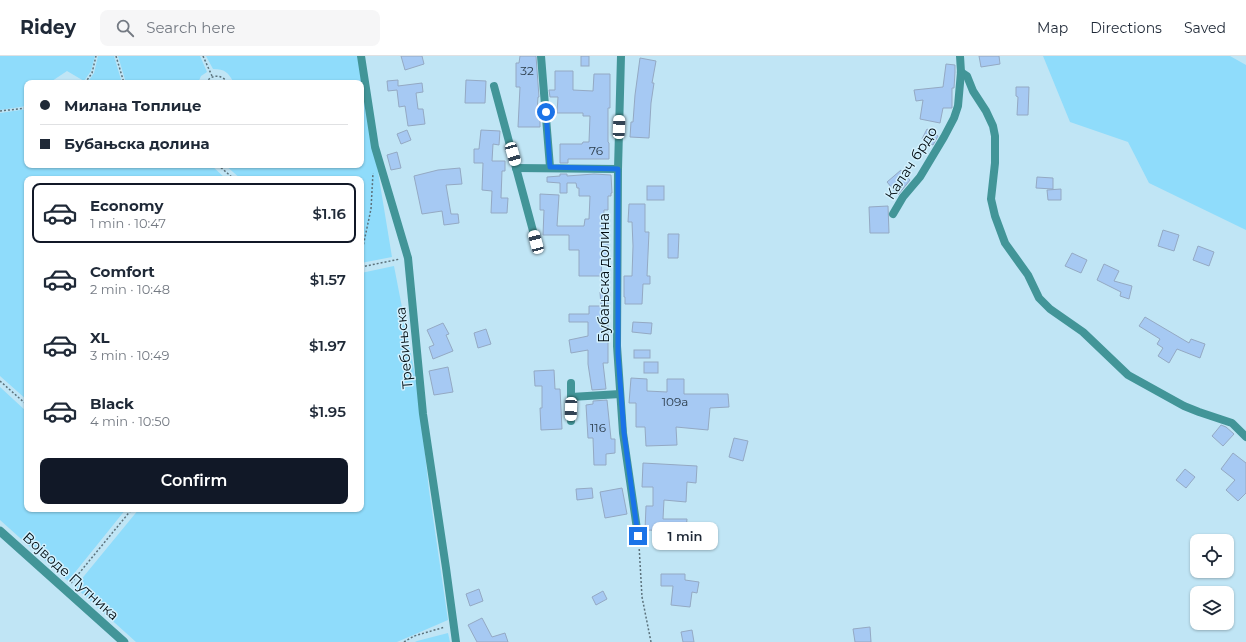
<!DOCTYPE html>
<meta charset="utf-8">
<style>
:root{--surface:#fff;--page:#f6f6f7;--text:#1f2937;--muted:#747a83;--line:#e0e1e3;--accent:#111827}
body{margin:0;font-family:Montserrat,sans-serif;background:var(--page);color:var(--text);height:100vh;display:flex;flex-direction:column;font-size:15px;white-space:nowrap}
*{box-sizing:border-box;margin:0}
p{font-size:13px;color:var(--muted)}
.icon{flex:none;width:22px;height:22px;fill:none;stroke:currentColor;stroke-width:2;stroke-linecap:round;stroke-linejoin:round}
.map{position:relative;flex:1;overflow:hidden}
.drawer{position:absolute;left:24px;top:120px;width:340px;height:336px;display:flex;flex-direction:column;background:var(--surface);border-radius:8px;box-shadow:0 1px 3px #0004}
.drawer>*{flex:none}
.guide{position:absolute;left:24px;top:24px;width:340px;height:88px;border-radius:8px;box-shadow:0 1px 3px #0004;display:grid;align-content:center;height:88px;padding:0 16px;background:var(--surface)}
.buttons{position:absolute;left:1190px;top:478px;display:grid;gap:8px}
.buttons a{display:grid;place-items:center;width:44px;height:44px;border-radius:8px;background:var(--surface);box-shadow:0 1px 3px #0004;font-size:20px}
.end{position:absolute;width:18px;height:18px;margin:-9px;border:5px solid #1a73e8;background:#fff;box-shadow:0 0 0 2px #fff}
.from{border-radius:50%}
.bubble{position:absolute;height:28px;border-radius:8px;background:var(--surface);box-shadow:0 1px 3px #0004;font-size:13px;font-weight:600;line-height:28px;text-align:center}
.car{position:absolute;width:12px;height:24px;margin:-12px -6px;border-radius:5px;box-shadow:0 0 3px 1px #0007;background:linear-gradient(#fff 24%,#345 0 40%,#fff 0 76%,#345 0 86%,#fff 0)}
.guide b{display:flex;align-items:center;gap:14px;height:38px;font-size:15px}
.guide b+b{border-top:1px solid var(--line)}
.guide i{width:10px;height:10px;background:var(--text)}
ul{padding:7px 0 0;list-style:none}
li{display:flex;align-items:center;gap:12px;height:60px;margin:0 8px 6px;padding:0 8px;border:2px solid transparent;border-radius:8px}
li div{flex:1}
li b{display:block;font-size:15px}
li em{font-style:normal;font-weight:600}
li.on{border-color:var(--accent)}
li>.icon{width:36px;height:36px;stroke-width:1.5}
.action{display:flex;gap:8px;margin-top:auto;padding:8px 16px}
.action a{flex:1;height:46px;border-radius:8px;background:var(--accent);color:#fff;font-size:16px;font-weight:600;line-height:46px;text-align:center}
header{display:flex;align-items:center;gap:24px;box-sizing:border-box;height:56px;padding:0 20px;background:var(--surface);border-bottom:1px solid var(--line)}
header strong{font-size:19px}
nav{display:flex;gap:22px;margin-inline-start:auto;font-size:14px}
.search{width:280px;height:36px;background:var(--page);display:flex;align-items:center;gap:10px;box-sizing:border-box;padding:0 14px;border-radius:8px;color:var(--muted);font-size:15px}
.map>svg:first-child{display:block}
.green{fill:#8fdcfb}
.building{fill:#a6c9f3;stroke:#94a9c3}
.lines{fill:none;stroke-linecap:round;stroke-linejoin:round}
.path{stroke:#5b727c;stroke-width:1.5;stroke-dasharray:2 2;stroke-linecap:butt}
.minor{stroke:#429598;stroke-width:8}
.tertiary{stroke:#429598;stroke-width:9}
.route{stroke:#1a73e8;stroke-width:5}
.labels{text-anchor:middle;stroke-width:3;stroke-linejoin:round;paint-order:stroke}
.number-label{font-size:12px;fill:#2b3c4a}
.street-label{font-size:14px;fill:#020d12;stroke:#d3f1fe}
</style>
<header>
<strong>Ridey</strong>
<div class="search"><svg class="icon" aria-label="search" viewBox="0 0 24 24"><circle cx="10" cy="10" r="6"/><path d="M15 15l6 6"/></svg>Search here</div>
<nav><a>Map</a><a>Directions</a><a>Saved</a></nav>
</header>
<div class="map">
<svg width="1246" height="586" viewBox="0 0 1246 586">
<rect width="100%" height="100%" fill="#c0e5f5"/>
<g class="green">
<path d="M0,0H95L91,15L84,25L67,15L49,27H27V50L0,54Z"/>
<path d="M98,0H114L122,27H87L94,17Z"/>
<path d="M118,0H200L207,16L201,20L198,27H126Z"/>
<path d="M206,0H359L392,201L361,207V123H241L225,109H361V27H234C228,16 225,13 213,13Z"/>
<path d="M1043,0H1230L1246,9V174L1149,127L1128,86L1070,66Z"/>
<path d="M27,53V109H211L226,123H27V344L0,320V57Z"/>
<path d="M394,210L418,334L429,434L448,564L397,586H136L75,531L139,453H361V217Z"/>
<path d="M0,331L27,356V453H126L68,525L0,464Z"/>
<path d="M448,577L450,586H415L417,585Z"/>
</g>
<g class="building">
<path d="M401,0H422L424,8L405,14Z"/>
<path d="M520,0H536L539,41H538L537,56H540V71H518L520,31H516V7H519Z"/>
<rect x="581" y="0" width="8" height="10"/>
<path d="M979,0H999L1000,8L981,11Z"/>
<path d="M640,2L656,5L652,27H654L651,47L649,82L630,81L631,66H633L635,39Z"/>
<path d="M946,8L955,9V16L954,32H952V52H943L940,67L920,63L923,44L916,45L914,34L943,31Z"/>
<path d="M555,15H573V34L593,35L594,18H610V52H608V86L609,87V103H568V107H560V88H582L583,86H589L590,60H583V57H557L558,41H550L549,34H555Z"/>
<path d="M398,24V30L422,27L423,36L416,37L418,53H423L425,68L408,70L405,50L399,51L397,34L388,35L387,25Z"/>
<path d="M466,24L486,25L485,47H465Z"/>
<path d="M1016,31H1029L1028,59H1017L1018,41L1016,40Z"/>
<path d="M927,73L938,80L933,89L922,83Z"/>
<path d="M407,74L411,84L401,88L397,78Z"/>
<path d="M481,74L500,75L499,89L493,88L492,105H505V115H502L501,142H508L507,157H491L492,135L482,134L483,107H474V93H479Z"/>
<path d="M397,96L401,112L391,114L387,99Z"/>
<path d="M460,112L462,128L446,129L451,158H458L459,167L444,169L442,155L422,158L414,120L438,114Z"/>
<path d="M901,114L910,124L898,139L887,126Z"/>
<path d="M560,118H567V120L594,118L611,119L612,137H611V140H608V154H604L603,185H608V202H602L601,220H579V194H569V179H543L544,154H540V138L559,139L557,170H584L585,163H589L590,140H579V132H577L576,127H567V137H560V127L547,126V121L560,120Z"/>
<path d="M1037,121L1053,122V133L1036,132Z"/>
<rect x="647" y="130" width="17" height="14"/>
<path d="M1061,133V144H1048L1047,134Z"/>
<path d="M629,148H645V176H649L647,220H650V228H643L642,248H625V241H624V220H632L633,190L632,166H628Z"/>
<path d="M888,150L889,177H870L869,151Z"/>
<path d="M1163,174L1179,179L1174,195L1158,190Z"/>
<path d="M668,178H679L678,202H668Z"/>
<path d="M1198,190L1214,196L1209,210L1193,204Z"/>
<path d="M1072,197L1087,204L1081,217L1065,210Z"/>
<path d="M1104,208L1119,215L1114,225L1132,230L1129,243L1120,240L1121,236L1097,224Z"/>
<path d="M600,236H608V307H603L606,333L592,334L588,308V294L571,297L569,284L588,280V266H569V258H589V250H601Z"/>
<path d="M1145,261L1189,287L1191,283L1205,288L1200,302L1177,293L1169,307L1158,300L1163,292L1157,288L1160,283L1139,270Z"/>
<path d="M633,266L652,267L651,278L632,276Z"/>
<path d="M443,267L449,278L446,279L453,295L433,303L429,291L434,289L427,274Z"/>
<path d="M486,273L491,288L478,292L474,277Z"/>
<rect x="634" y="294" width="16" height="8"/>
<rect x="644" y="306" width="14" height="11"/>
<path d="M448,311L453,336L434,339L429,315Z"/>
<path d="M554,314L555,333H560L562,373L541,374L540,352H542V330H535L534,315Z"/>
<path d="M631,322L647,323V335L667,336V323H684V338H728L729,351L710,352L708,374L676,371L677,389L646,390L645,371H636V347H629Z"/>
<path d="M607,344L611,383H615V397L606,398V409H594L593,382H588L586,349L593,348V345Z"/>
<path d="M1221,369L1226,371L1234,378L1223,390L1212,380Z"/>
<path d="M734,382L748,385L743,405L729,401Z"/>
<path d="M1233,397L1246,407V437L1238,445L1226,434L1235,424L1221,413Z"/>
<path d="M643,407L697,410L696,427L687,426L686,446L664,444L663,463H687L686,475L645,474L646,450H653V431H642Z"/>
<path d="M1185,413L1195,421L1186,432L1176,424Z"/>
<path d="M592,432L593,442L577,444L576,433Z"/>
<path d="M622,432L627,458L605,462L600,436Z"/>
<path d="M661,518H685V524L699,526L697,537L692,536L690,551L671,549L673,530H661Z"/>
<path d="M479,533L483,545L470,550L466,538Z"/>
<path d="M603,535L607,543L596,549L592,541Z"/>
<path d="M482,562L492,581L505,577L508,586H477L468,569Z"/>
<path d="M870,571L871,586H855L853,573Z"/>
<path d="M692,574L694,586H683L681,576Z"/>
</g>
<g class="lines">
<g class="path">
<path d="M116,0L124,27"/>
<path d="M203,0L212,20"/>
<path d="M85,27L92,17L96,0"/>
<path d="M206,27C211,18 222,18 228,27"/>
<path d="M0,55L27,52"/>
<path d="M218,109L234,123"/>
<path d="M361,200L371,153L373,117"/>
<path d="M361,211L400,203"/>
<path d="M0,325L27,349"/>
<path d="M639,489L642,541L651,586"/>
<path d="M71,527L132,453"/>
<path d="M404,586L414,580L445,571"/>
</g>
<g class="minor">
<path d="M361,0L375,91L408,202L423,358L446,512L456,586"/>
<path d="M541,0L550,111"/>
<path d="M621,0L618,113L617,290L623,377L638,480"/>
<path d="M961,16L967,20L973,35L986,55L993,70L995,80V107L991,143L995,160L1005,187L1028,219L1039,242L1050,253L1083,276L1128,319L1184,350L1199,356L1232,367L1246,381"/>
<path d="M494,30L536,186"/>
<path d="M516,112L618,113"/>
<path d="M893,158L903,141L920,121L944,81L954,62L958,50L961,16L960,0"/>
<path d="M571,327V365"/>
<path d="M571,341L620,338"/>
</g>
<path class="tertiary" d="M0,475L124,586"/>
</g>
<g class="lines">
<path class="route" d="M546,56L550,111L618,113V298L624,377L638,480"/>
</g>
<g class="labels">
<g class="number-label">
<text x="527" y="19">32</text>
<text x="596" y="99">76</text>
<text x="675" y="350">109a</text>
<text x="598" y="376">116</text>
</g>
<g class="street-label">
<text transform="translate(911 107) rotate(-57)" y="5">Калач брдо</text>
<text transform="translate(604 222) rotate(-90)" y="5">Бубањска долина</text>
<text transform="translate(404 292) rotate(-95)" y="5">Требињска</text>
<text transform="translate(71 520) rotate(42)" y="5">Војводе Путника</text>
</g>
</g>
</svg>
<div class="buttons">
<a><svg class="icon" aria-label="locate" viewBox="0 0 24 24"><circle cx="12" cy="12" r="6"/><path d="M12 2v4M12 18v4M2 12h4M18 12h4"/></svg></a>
<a><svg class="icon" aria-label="layers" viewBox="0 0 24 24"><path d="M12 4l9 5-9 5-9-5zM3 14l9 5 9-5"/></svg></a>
</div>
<i class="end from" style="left:546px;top:56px"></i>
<i class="end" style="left:638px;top:480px"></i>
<div class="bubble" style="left:652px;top:466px;width:66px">1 min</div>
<i class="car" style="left:619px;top:71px;rotate:2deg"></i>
<i class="car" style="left:513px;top:98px;rotate:164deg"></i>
<i class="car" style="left:536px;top:186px;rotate:345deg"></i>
<i class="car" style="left:571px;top:353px;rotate:182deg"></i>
<div class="guide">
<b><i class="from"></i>Милана Топлице</b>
<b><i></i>Бубањска долина</b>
</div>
<section class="drawer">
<ul>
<li class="on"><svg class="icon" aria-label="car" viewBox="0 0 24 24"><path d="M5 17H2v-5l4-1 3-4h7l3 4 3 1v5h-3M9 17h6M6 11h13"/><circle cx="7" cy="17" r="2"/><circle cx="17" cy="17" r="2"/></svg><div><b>Economy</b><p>1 min · 10:47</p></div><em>$1.16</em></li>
<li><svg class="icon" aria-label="car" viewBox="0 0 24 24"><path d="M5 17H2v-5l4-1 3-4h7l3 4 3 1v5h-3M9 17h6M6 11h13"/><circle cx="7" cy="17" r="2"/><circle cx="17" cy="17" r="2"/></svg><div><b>Comfort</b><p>2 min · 10:48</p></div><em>$1.57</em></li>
<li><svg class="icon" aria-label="car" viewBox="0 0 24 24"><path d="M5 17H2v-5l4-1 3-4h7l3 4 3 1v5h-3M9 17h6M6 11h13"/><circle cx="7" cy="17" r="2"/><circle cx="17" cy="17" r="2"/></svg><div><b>XL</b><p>3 min · 10:49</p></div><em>$1.97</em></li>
<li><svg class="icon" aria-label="car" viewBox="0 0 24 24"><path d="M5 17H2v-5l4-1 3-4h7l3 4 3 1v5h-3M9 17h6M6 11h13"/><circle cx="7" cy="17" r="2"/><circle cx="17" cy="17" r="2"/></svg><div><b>Black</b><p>4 min · 10:50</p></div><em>$1.95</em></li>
</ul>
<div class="action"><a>Confirm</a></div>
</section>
</div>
